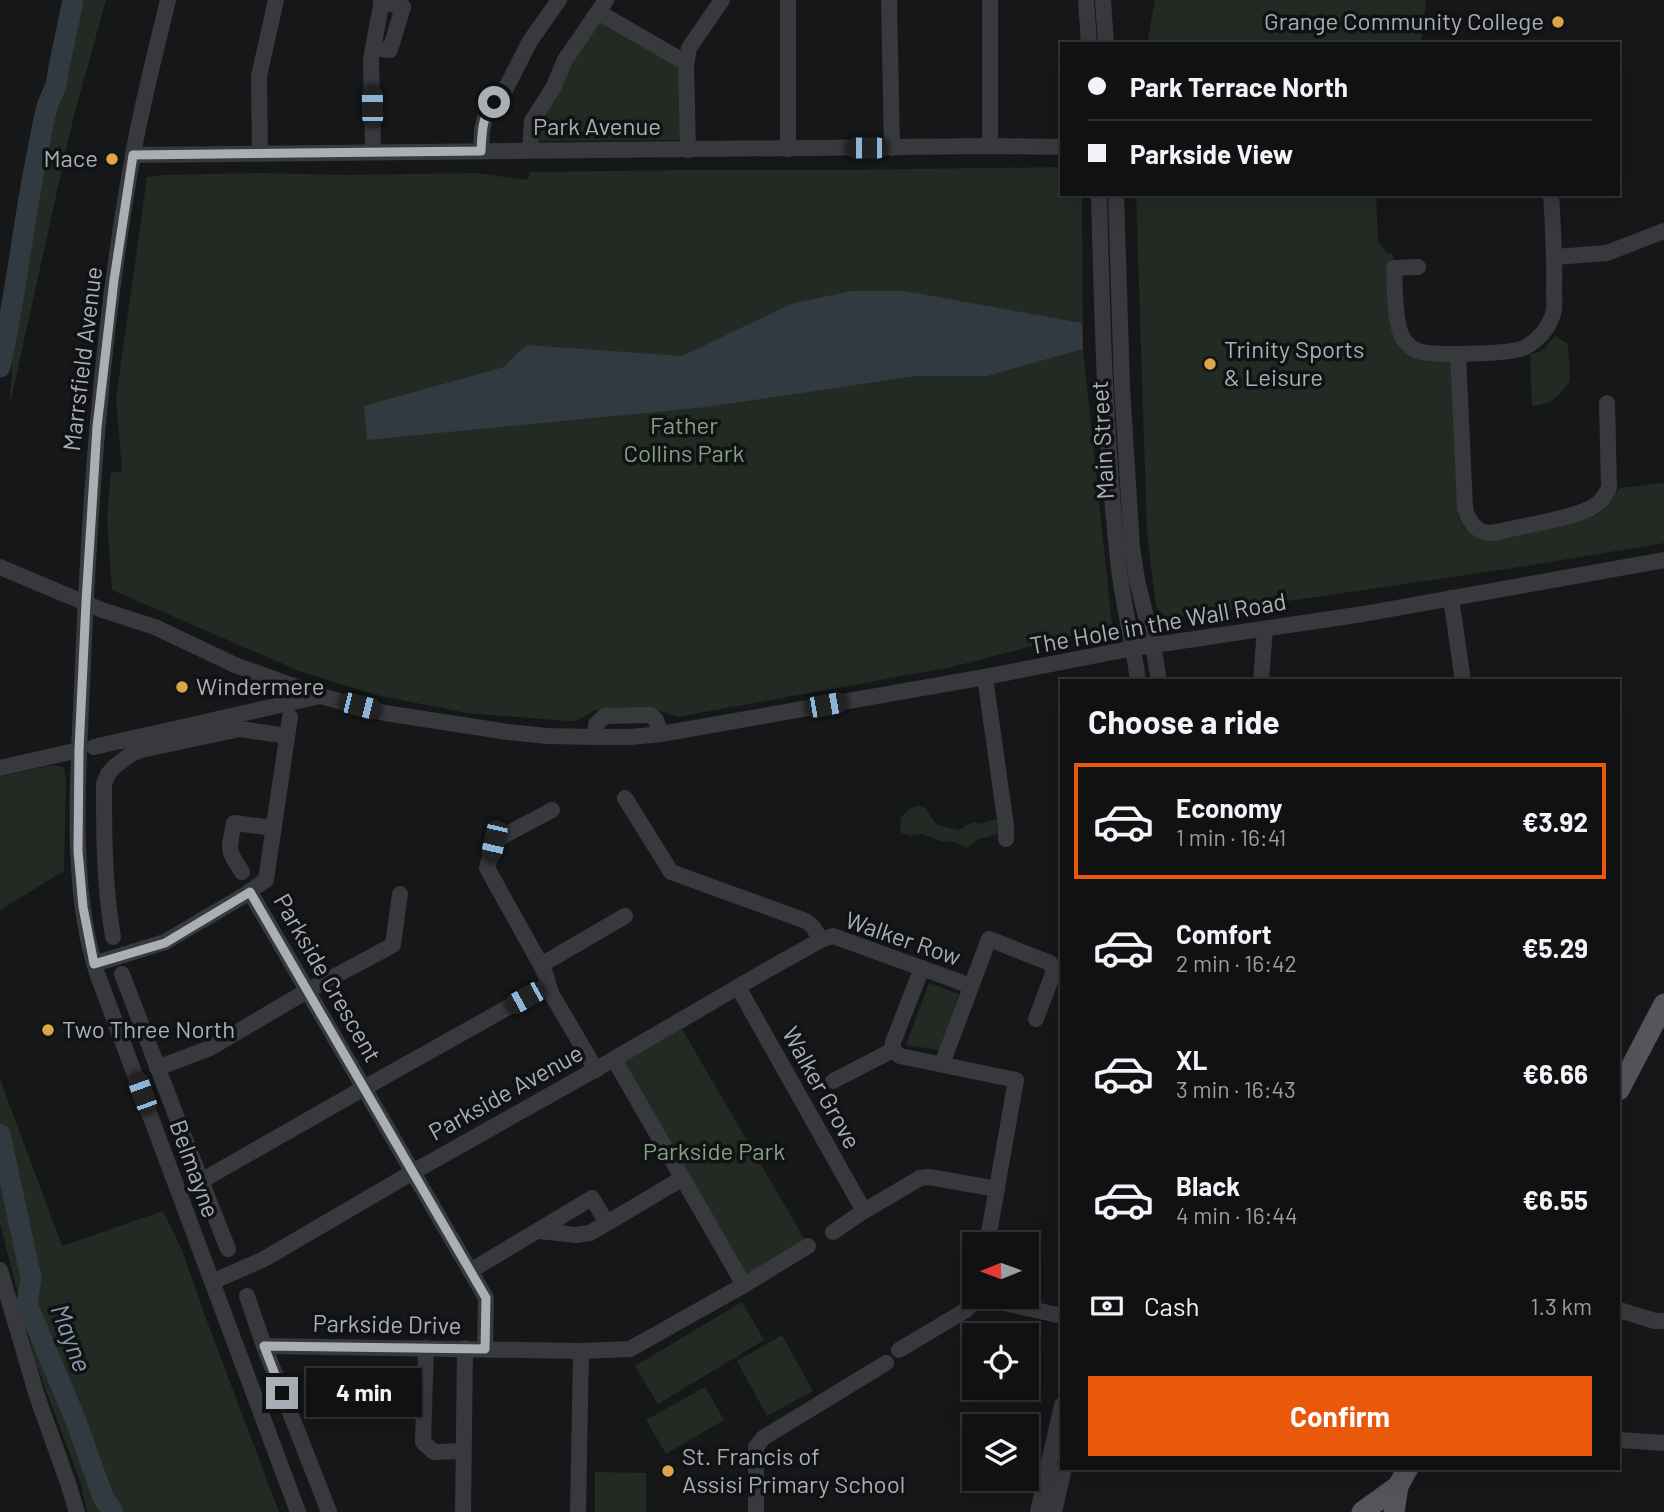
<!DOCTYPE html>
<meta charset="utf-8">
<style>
:root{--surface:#101112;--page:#1e1f20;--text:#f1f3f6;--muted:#9c9d9f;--line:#303132;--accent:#ea580c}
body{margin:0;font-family:Barlow,sans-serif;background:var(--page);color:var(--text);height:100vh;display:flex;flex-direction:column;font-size:26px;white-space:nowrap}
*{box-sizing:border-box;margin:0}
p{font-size:23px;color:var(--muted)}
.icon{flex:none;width:38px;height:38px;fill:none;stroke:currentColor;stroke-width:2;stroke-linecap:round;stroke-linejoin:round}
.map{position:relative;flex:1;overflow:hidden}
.drawer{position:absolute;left:1060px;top:679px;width:560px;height:791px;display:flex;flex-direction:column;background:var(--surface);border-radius:0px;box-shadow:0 7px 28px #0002,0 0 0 2px var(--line)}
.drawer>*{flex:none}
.guide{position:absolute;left:1060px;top:42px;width:560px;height:154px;border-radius:0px;box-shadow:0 7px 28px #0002,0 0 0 2px var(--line);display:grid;align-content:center;height:154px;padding:0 28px;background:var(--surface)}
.needle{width:46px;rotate:269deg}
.buttons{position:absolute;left:962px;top:1232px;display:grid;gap:14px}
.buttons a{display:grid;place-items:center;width:77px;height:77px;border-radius:0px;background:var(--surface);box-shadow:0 7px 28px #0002,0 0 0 2px var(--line);font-size:35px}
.end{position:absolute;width:32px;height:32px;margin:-16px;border:9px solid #aaafb6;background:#111;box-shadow:0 0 0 4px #111}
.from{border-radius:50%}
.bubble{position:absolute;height:49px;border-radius:0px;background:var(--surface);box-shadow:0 7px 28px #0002,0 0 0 2px var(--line);font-size:23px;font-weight:700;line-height:49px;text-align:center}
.car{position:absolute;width:21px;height:42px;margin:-21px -10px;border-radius:9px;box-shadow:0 0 5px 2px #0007;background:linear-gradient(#222 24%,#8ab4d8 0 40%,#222 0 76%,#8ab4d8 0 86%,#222 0)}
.guide b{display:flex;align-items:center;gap:24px;height:66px;font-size:26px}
.guide b+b{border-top:2px solid var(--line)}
.guide i{width:18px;height:18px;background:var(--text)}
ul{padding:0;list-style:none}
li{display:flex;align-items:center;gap:21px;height:116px;margin:0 14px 10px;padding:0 14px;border:4px solid transparent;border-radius:0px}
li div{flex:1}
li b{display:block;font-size:26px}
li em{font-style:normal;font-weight:700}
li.active{border-color:var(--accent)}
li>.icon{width:63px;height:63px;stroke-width:1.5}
h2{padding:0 28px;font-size:32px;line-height:84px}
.pay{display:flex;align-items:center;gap:18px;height:77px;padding:0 28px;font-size:26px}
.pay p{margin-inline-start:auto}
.action{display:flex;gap:14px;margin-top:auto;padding:14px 28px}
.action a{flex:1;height:80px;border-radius:0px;background:var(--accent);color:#fff;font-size:28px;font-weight:700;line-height:80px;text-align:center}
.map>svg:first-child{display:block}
.green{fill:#232a24}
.water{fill:#313a40}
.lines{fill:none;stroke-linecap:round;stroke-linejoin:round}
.river{stroke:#313a40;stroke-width:21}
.minor{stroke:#38393d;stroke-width:16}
.major{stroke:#54565b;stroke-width:21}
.route{stroke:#aaafb6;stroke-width:9}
.poi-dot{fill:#dda449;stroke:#111213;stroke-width:2.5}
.labels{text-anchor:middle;stroke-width:7;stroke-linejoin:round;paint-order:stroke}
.poi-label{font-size:24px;fill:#aaafb6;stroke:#111213;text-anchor:start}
.street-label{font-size:24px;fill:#aaafb6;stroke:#111213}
.park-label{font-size:24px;fill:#839f84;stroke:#111213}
.water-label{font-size:26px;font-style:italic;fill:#859dad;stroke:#111213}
</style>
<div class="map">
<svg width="1664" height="1512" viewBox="0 0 1664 1512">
<rect width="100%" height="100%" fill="#161718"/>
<g class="green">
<path d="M74,0H106L73,119L10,404L13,345L45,127Z"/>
<path d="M1155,0H1426L1421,44H1147Z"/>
<path d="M600,14L681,65L682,129L679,140L528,141Z"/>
<path d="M1062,167V194H1082L1083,349L1112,625L952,667L677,717L652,708L595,710L577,721H567L467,713L376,695L302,672L112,590L107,516L111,473L122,471L116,399L147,177L165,175L260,173L348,175L476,173L527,180L530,172L688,170H844Z"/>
<path d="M1136,194H1376L1378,242L1387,253L1393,254L1398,326L1420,355L1453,358L1458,516L1463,527L1474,535L1509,536L1584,520L1601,513L1620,488L1664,483V543L1520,567L1186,616L1164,618L1156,606L1147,533Z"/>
<path d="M1555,336L1568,344L1570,381C1557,398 1554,403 1532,406L1530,355L1543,350Z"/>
<path d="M52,765L64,767L66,778L64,871L0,910V777Z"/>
<path d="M917,806L926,808L931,817L937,825L959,830L973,822L979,824L995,819L1001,821V829L996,835L979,839L967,848L954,842L941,841L922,834L909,836L900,832L901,817L909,809Z"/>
<path d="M929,983L959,994L939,1050L906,1045Z"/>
<path d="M682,1029L805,1240L747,1274L623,1063Z"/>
<path d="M0,1079L62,1246L163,1211L182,1250L205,1316L279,1512H87L81,1484L36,1364L0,1224Z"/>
<path d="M742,1302L764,1340L658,1404L635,1366Z"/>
<path d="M782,1335L813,1391L767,1416L737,1361Z"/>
<path d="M705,1387L724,1420L666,1454L646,1420Z"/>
<path d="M595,1472L646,1473V1512H595Z"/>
</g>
<path class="water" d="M851,291H904L1082,323L1083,349L987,376H916L706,407L367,440L364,406L504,367L526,345L682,356L791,304Z"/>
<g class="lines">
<g class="river">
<path d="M0,367C15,301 22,232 35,165C39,146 42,126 47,107C51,94 58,87 58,72L73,0"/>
<path d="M0,1134L31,1278L27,1304L76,1421L103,1497L113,1512"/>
</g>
<g class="minor">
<path d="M168,0C156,51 142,103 133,155C101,331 89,509 82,687C78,778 69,890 98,976L298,1512"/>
<path d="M889,0L892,148"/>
<path d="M1086,0L1089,44"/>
<path d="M1103,0L1106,44"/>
<path d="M598,12L681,60H686"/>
<path d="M373,48L390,50L403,7L381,1"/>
<path d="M990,146V0"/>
<path d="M788,149V0"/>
<path d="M530,150L532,121L553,88L565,60L606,0"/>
<path d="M688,150L686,65L689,48L722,0"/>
<path d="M481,151L482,130L487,110L505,90L530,41L559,0"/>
<path d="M373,152L371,59L382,0"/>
<path d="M260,154L259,76L276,0"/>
<path d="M133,155L990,146L1062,147"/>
<path d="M1099,194C1102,316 1105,439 1118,560C1122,601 1133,641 1138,681"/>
<path d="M1116,194L1122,387L1132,547L1137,580L1153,645L1159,681"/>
<path d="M1555,257L1607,253L1664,231"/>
<path d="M1418,267L1394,268C1395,287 1394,328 1405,341C1408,345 1413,349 1418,351C1432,356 1510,354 1524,348C1537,341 1547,330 1552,317C1556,309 1554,299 1554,291C1555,258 1553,226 1551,194"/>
<path d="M1458,354L1465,508C1468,520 1475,532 1490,533C1496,533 1505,530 1511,529C1534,524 1571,518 1591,508C1600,504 1604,497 1609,488L1607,403"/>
<path d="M0,567L102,610L155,627L235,665L321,696L360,707L385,713L508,732L547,736L595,737H631L661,734L985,677L1134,648L1363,614L1664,560"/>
<path d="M1451,598L1463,681"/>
<path d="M985,677L1006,826V839"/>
<path d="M1261,681L1265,629"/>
<path d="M595,737L596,724L605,716L651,715L656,720L661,734"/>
<path d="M94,747L320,696"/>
<path d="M0,768L79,750"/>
<path d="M625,798L671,872L806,921L813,927L821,940"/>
<path d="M552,810L494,841L487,868L541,965L546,976L551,993L596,1070"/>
<path d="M242,872C226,848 229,850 234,823L274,828"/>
<path d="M250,892L486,1298L485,1349"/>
<path d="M113,937C104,885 104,836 104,784L108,774L114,767L131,754L141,750L240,729L287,736"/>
<path d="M94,964L165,942L243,896L266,880L290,717"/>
<path d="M541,965L625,916"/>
<path d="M922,968L893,1042C892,1049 894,1052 900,1056L1016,1080L987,1244"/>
<path d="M122,974L201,1181"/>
<path d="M738,987L864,1211"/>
<path d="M614,1059L744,1285"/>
<path d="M942,1064L989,939L1050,963L1054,971L1036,1019"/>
<path d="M157,1068L210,1048L307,991L393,945L400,894"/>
<path d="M833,1081L893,1050"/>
<path d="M540,1231L576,1235L590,1233L607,1223"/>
<path d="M833,1232L864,1211L920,1178L929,1177L997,1189"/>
<path d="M228,1249L201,1181L364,1088L548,985"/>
<path d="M0,1270L37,1396L68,1483L77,1512"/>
<path d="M470,1271L592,1198L607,1223L683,1178"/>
<path d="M212,1282L264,1259L413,1172L614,1059L774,966L821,940L833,936L971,986"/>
<path d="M247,1296L264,1346L329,1512"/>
<path d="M978,1297L1062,1316"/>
<path d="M1619,1310L1655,1321H1664"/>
<path d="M264,1346L581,1351L630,1349L744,1285L808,1246"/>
<path d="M426,1348L423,1442L434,1452L463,1451"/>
<path d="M899,1350L966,1310L977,1297"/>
<path d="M1619,1440L1664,1443"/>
<path d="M463,1512L465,1348"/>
<path d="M578,1512L581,1351"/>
<path d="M756,1512V1447L763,1438L886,1363"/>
<path d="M1038,1512L1062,1405"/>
<path d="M1054,1512L1064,1468"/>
</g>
<g class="major">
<path d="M1619,1090L1664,1004"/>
<path d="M1362,1512L1398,1486"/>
<path d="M1394,1512L1398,1486L1408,1468"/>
</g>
</g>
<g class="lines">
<path class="route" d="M282,1393L264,1346L485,1349L486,1298L250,892L165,943L94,964L83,907L78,851L79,750L86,602L97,427L114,280L133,155L481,151C482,132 482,116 494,102"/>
</g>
<g class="poi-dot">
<circle cx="1558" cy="22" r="7"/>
<circle cx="112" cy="159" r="7"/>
<circle cx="1210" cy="364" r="7"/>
<circle cx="182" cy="687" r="7"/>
<circle cx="48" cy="1030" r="7"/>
<circle cx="668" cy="1471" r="7"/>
</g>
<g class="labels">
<g class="poi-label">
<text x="1544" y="30" text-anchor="end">Grange Community College</text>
<text x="98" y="167" text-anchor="end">Mace</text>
<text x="1224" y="358">Trinity Sports<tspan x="1224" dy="28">&amp; Leisure</tspan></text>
<text x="196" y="695">Windermere</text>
<text x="62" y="1038">Two Three North</text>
<text x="682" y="1465">St. Francis of<tspan x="682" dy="28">Assisi Primary School</tspan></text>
</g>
<g class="street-label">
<text x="597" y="135">Park Avenue</text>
<text transform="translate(83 359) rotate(-83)" y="8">Marrsfield Avenue</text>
<text transform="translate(1103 440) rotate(-93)" y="8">Main Street</text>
<text transform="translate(1158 624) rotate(-10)" y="8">The Hole in the Wall Road</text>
<text transform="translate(903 939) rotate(19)" y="8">Walker Row</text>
<text transform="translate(327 978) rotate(60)" y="8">Parkside Crescent</text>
<text transform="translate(821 1088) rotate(61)" y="8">Walker Grove</text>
<text transform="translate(506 1093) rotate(-29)" y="8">Parkside Avenue</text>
<text transform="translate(194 1169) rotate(70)" y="8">Belmayne</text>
<text transform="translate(387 1325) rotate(1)" y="8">Parkside Drive</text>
</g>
<g class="park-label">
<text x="684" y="434">Father<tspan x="684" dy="28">Collins Park</tspan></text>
<text x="714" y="1160">Parkside Park</text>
</g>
<g class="water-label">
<text transform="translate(71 1338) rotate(69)" y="9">Mayne</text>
</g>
</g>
</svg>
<div class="buttons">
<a><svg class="needle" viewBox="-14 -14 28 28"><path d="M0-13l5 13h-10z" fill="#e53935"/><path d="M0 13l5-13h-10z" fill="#9c9d9f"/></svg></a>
<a><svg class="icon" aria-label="locate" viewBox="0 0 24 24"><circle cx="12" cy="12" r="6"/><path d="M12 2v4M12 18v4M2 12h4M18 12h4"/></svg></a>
<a><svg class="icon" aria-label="layers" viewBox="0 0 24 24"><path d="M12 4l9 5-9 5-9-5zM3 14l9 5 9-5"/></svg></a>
</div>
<i class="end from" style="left:494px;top:102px"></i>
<i class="end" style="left:282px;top:1393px"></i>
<div class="bubble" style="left:306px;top:1368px;width:116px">4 min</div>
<i class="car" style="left:372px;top:106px;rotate:359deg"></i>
<i class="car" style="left:866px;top:148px;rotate:270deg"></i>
<i class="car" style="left:826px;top:705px;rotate:80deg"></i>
<i class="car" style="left:360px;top:706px;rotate:104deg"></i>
<i class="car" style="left:494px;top:841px;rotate:193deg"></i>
<i class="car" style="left:525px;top:998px;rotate:241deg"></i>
<i class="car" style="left:142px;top:1093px;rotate:340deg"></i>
<div class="guide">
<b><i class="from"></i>Park Terrace North</b>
<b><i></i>Parkside View</b>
</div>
<section class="drawer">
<h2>Choose a ride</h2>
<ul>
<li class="active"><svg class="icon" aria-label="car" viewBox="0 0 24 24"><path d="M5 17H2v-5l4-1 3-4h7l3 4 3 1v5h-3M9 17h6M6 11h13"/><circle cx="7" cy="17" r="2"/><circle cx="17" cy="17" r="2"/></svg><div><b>Economy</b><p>1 min · 16:41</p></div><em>€3.92</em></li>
<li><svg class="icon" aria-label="car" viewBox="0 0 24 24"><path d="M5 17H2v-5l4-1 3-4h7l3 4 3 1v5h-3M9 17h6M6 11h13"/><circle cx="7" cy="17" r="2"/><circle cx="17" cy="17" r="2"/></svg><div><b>Comfort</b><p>2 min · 16:42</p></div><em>€5.29</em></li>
<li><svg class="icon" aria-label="car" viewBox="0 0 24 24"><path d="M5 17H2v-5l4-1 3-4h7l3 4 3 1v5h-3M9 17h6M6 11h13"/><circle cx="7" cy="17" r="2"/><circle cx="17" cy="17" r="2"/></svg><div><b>XL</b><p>3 min · 16:43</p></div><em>€6.66</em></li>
<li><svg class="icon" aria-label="car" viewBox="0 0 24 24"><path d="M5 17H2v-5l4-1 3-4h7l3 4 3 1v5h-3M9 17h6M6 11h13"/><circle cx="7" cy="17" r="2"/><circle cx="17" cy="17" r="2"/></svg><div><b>Black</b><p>4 min · 16:44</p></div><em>€6.55</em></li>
</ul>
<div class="pay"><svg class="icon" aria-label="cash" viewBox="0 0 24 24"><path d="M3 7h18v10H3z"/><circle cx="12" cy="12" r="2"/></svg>Cash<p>1.3 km</p></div>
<div class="action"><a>Confirm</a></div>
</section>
</div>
